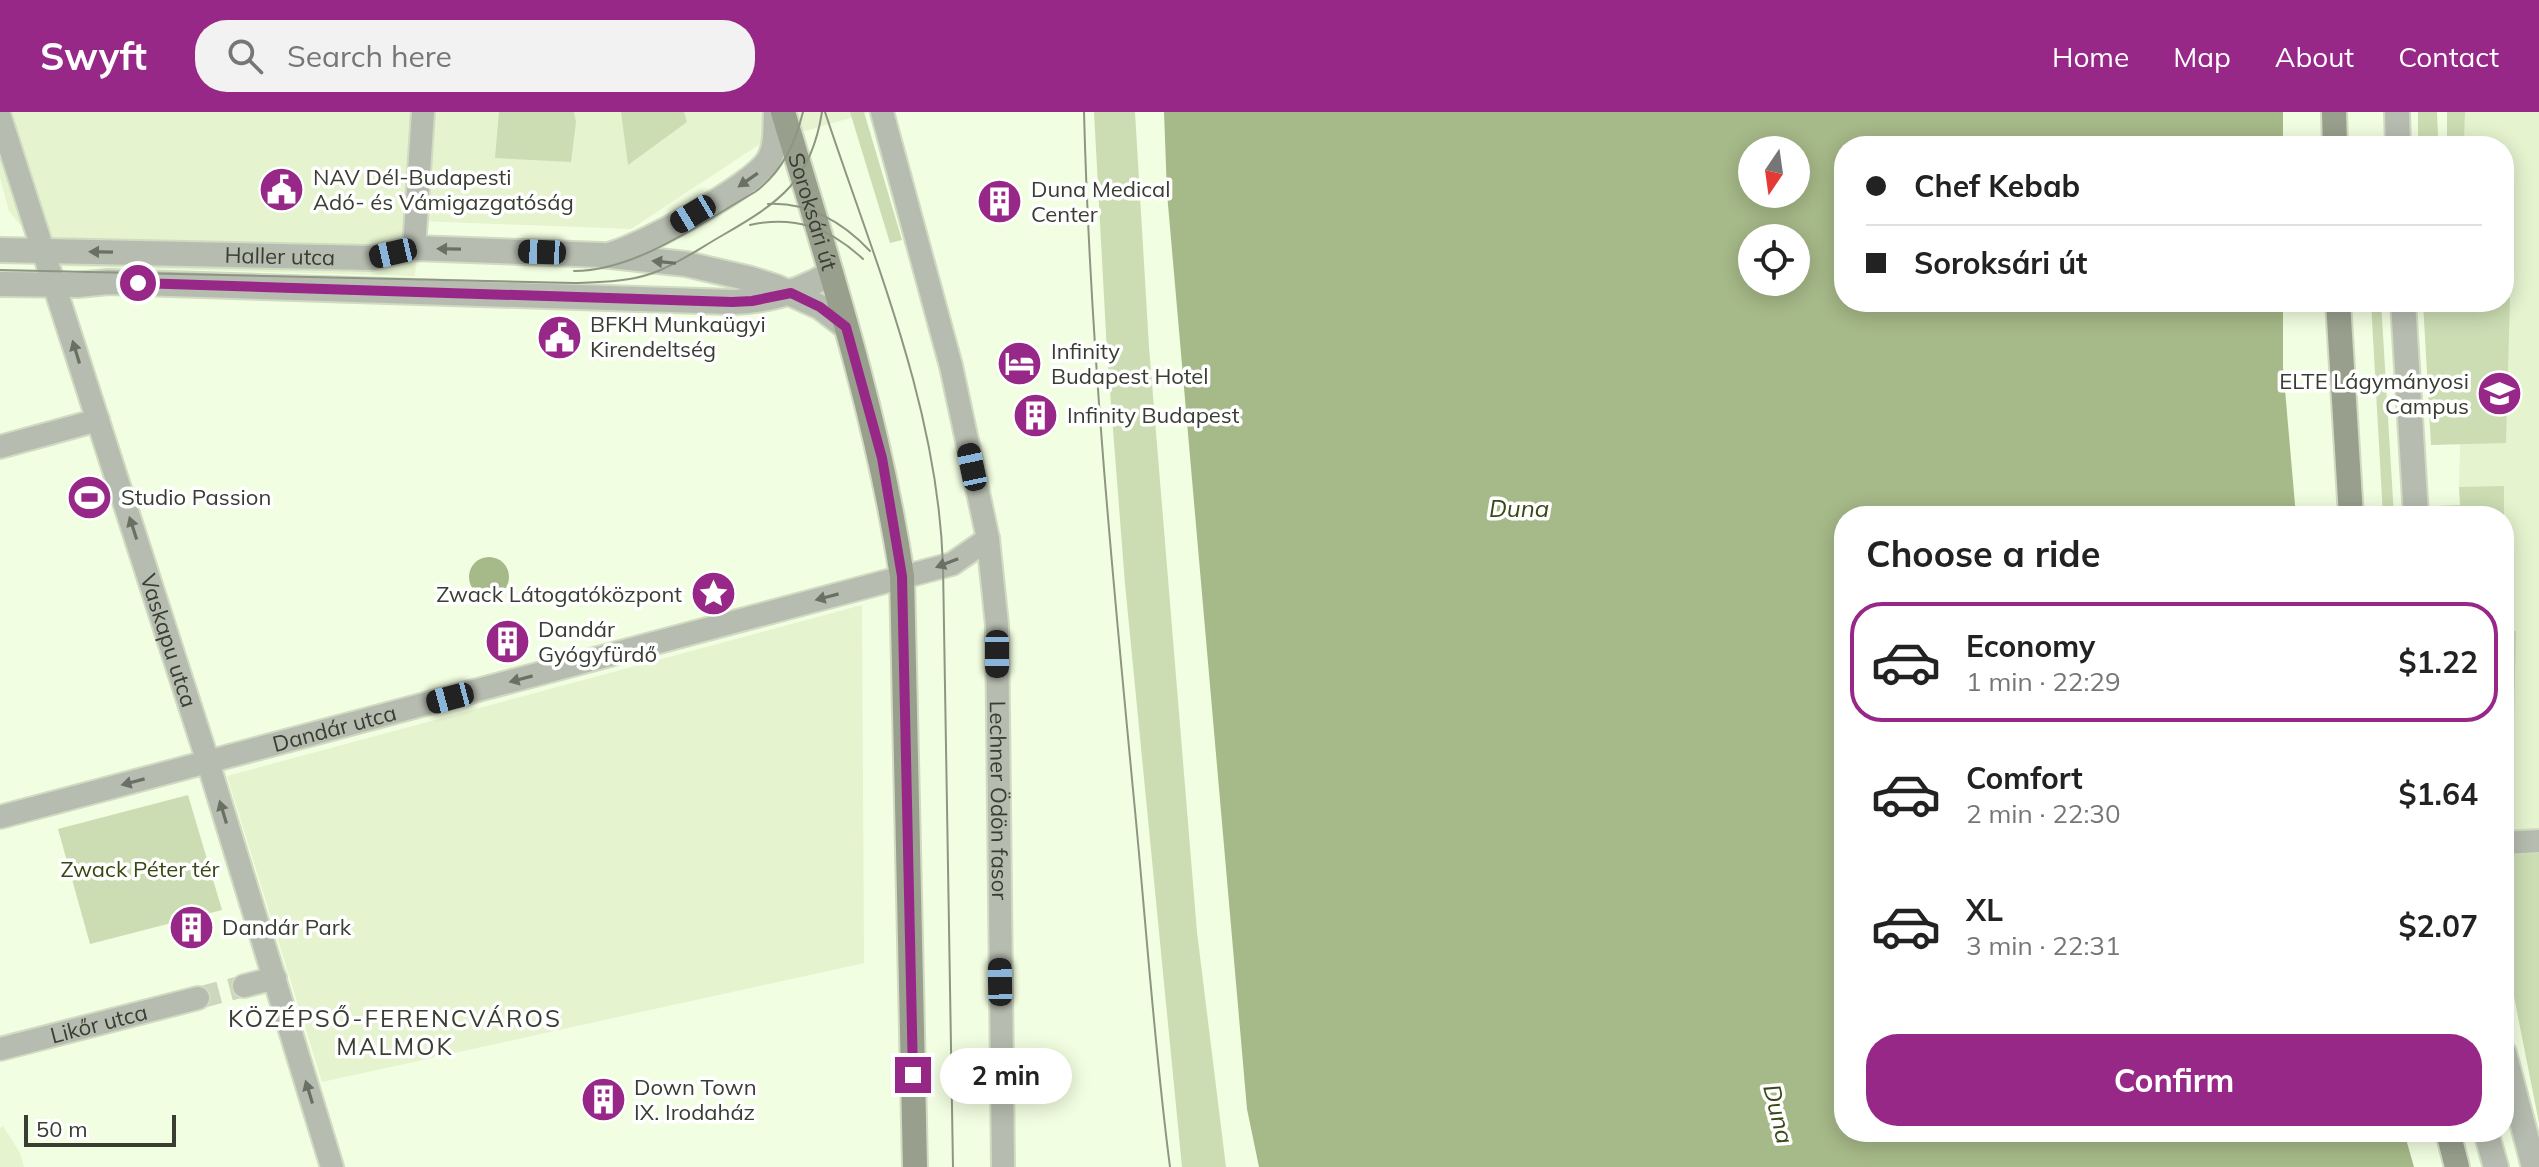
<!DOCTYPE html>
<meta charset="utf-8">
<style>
:root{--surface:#fff;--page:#f2f2f2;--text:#222;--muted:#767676;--line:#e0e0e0;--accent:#982887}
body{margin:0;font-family:Mulish,sans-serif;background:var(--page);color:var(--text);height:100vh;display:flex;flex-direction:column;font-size:30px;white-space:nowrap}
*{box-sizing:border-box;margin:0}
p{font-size:26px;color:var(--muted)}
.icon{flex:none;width:44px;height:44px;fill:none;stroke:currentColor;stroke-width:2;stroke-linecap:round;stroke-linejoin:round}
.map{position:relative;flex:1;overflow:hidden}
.details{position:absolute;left:1834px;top:394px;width:680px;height:636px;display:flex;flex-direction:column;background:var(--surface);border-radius:32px;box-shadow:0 4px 20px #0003}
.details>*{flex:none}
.hud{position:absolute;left:1834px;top:24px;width:680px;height:176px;border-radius:32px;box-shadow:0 4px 20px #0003;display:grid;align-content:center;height:176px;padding:0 32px;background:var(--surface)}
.needle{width:52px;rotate:193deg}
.buttons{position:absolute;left:1738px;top:24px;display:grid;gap:16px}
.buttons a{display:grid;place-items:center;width:72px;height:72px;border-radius:50%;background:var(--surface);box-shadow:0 4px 20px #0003;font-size:40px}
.scale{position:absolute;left:24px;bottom:20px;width:152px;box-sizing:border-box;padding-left:8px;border:4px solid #393d32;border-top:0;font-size:22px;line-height:28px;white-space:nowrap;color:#393d32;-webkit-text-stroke:6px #fff;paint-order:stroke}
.end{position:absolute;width:36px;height:36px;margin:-18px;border:10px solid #982887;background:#fff;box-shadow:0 0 0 4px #fff}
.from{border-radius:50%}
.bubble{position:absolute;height:56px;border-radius:28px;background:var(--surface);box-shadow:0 4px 20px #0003;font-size:26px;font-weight:700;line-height:56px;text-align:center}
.car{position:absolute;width:24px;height:48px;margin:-24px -12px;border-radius:10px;box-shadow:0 0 6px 2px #0007;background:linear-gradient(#222 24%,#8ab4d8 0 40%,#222 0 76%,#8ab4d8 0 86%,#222 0)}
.hud b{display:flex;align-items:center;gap:28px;height:76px;font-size:30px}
.hud b+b{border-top:2px solid var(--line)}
.hud i{width:20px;height:20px;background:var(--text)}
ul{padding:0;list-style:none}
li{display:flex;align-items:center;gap:24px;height:120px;margin:0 16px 12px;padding:0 16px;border:4px solid transparent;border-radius:32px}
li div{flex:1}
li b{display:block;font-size:30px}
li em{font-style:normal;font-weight:700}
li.selected{border-color:var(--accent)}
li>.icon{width:72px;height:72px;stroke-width:1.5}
h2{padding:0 32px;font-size:36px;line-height:96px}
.primary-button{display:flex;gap:16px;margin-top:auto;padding:16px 32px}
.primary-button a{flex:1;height:92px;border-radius:32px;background:var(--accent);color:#fff;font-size:32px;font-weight:700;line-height:92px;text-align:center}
header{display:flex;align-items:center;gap:48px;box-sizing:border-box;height:112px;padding:0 40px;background:var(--accent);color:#fff}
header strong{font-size:38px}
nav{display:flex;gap:44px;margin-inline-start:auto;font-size:28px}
.search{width:560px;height:72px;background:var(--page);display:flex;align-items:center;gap:20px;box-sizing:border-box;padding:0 28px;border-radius:32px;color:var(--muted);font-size:30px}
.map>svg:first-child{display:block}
.built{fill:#e5f3cf}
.green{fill:#ccddb3}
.water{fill:#a6b988;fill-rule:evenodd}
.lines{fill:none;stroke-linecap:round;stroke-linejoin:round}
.minor-tunnel{stroke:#cdd7be;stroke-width:22;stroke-dasharray:22 11;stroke-linecap:butt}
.minor-casing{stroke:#d1dbc2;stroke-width:26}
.tertiary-casing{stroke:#d1dbc2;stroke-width:28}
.secondary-casing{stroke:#d1dbc2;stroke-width:28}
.minor{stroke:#b7bcb0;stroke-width:22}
.tertiary{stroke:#b7bcb0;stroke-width:24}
.secondary{stroke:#989f8d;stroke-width:24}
.tram{stroke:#8e9683;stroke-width:2}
.oneway{fill:#6b7064}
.route{stroke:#982887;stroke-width:10}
.labels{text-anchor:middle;stroke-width:7;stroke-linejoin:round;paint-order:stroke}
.poi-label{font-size:22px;fill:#393d32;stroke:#fff;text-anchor:start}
.street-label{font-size:22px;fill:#393d32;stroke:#fff}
.park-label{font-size:22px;fill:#374811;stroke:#fff}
.water-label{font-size:24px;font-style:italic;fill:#374812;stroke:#fff}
.neighbourhood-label{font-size:24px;letter-spacing:2px;fill:#393d32;stroke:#fff}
</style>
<header>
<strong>Swyft</strong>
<div class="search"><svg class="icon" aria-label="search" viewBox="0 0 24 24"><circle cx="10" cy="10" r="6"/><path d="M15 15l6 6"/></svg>Search here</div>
<nav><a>Home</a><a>Map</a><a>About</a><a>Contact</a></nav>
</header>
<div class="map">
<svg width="2539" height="1055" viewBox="0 0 2539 1055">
<rect width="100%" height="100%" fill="#f2fee1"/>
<g class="built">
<path d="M0,0H871L760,32L631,117L419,109L415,164L54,154L9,99L0,66Z"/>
<path d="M2465,0H2539V716L2510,719H2504V404H2462L2459,375L2464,190H2504V34H2464Z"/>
<path d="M862,493L864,851L322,970L227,664Z"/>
<path d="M3,1014L20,1041L24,1055H0V1016Z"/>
</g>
<g class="green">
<path d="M499,0H574L576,10L571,50L495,46Z"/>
<path d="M621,0H684L687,10L628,53Z"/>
<path d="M850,0H864L902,128L890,131Z"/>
<path d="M1094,0H1135L1149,235L1197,820L1226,1055H1182L1125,472L1107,240Z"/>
<path d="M2418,0H2437L2438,24H2447V0H2465L2464,34H2418Z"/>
<path d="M2504,186H2510L2506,331L2431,333L2423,190H2504Z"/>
<path d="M2371,190H2381L2394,404H2383Z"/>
<path d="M2504,374V404H2436V394L2460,393L2459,375Z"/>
<path d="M2504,519H2516L2512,705L2504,706Z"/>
<path d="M188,683L222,798L90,832L58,717Z"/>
<path d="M2539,716V1011L2504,834V719Z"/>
</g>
<g class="water">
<path d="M1164,0H2283V34H1844V190H2283V255L2296,404H1844V1020H2404L2414,1055H1259L1247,997L1167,81ZM1752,38H1796V82H1752ZM1752,126H1796V170H1752Z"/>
<circle cx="489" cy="465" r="20"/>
</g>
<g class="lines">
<path class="minor-tunnel" d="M198,886L244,874"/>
<defs>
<g id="minor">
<path id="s1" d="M882,0L951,254L988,427L997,513L1003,1055"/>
<path id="s2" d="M0,5L208,650L332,1055"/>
<path d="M414,136L423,0"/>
<path d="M0,335L98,308"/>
<path id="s3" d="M0,705L952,452L988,427"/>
<path d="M2504,731L2539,729"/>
<path d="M244,874L275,866"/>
<path id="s4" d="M0,937L198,886"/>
</g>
<g id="tertiary">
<path d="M2397,0L2398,34"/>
<path id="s5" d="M0,138L372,146L414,136L601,143L686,152L751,167L776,175L820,195L846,215"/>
<path d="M612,142C645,132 750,76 768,49C777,35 775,16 776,0"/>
<path d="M0,172L78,173L108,170L732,190C768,189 800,180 831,161"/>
<path d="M2403,190L2416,404"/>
<path d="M2504,941L2534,1055"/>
<path d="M2486,1020L2496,1055"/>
</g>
<g id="secondary">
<path id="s6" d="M783,0C829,153 878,306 902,464L915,1055"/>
<path d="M2334,0L2335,34"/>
<path d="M2338,190L2351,404"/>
<path d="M2448,1020L2457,1055"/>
</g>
</defs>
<use href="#minor" class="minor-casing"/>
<use href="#tertiary" class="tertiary-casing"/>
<use href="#secondary" class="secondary-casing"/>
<use href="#minor" class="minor"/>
<use href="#tertiary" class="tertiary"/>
<use href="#secondary" class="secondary"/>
<g class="tram">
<path d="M825,0C874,148 938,296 943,454L953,1055"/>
<path d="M1084,0C1090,230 1112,459 1134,688C1146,810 1154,933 1170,1055"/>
<path d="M768,92C808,90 843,110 870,139"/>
<path d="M750,113C795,103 830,116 863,147"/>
<path d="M0,158L575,171C601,170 628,170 653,161C678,152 700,136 723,123C780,90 811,69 822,0"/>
<path d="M574,159C636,159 701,111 755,80C782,60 795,32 803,0"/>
</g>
</g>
<defs><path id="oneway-solid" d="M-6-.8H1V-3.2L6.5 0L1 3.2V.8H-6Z" transform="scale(2)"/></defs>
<g class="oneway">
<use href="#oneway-solid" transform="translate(748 68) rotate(145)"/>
<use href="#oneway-solid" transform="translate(449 137) rotate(-179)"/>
<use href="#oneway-solid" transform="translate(101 140) rotate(-179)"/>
<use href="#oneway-solid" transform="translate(664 150) rotate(-174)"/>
<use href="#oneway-solid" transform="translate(76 240) rotate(-107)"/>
<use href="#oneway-solid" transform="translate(133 416) rotate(-108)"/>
<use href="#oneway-solid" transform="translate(947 451) rotate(159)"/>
<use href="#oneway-solid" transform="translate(827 485) rotate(165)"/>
<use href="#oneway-solid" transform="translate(521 567) rotate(165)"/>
<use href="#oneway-solid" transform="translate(133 670) rotate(165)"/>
<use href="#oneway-solid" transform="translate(223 700) rotate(-107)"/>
<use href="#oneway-solid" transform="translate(309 980) rotate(-107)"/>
</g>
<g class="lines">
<path class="route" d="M138,171L732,190L752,189L791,181L820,195L846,215L882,346L902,464L913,963"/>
</g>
<defs>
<symbol id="civic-disc" viewBox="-11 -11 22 22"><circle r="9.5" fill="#982887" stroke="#fff"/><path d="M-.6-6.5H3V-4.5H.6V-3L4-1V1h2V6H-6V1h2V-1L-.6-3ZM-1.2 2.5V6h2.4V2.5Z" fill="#fff"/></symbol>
<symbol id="building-disc" viewBox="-11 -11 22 22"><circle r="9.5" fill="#982887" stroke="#fff"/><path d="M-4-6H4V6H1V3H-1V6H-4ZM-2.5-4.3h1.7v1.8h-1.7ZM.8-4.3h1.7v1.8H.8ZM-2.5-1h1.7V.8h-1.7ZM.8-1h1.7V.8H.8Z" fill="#fff"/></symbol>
<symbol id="hotel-disc" viewBox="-11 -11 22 22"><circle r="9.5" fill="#982887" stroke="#fff"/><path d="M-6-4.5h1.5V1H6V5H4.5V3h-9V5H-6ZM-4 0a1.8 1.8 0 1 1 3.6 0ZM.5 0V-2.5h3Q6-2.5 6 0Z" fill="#fff"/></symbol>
<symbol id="university-disc" viewBox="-11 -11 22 22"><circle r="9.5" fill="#982887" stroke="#fff"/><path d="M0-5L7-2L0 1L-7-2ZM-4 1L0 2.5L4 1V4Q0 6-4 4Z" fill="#fff"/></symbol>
<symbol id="stadium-disc" viewBox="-11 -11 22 22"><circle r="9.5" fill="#982887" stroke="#fff"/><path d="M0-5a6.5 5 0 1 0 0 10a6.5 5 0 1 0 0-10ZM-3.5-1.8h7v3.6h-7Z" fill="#fff"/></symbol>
<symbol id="sight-disc" viewBox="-11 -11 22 22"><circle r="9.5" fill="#982887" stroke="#fff"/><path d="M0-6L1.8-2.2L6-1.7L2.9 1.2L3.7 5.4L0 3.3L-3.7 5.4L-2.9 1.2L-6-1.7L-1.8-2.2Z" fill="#fff"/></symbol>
</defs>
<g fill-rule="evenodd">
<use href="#civic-disc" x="256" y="52" width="51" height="51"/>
<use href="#building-disc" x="974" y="64" width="51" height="51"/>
<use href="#civic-disc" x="534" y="200" width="51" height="51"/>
<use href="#hotel-disc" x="994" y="226" width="51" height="51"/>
<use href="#university-disc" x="2474" y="256" width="51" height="51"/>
<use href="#building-disc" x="1010" y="278" width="51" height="51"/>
<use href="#stadium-disc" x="64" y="360" width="51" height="51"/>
<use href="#sight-disc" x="688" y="456" width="51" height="51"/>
<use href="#building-disc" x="482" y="504" width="51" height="51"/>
<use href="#building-disc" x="166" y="790" width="51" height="51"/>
<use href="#building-disc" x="578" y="962" width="51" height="51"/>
</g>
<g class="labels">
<g class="poi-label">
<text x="313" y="73">NAV Dél-Budapesti<tspan x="313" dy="25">Adó- és Vámigazgatóság</tspan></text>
<text x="1031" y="85">Duna Medical<tspan x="1031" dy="25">Center</tspan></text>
<text x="590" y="220">BFKH Munkaügyi<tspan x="590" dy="25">Kirendeltség</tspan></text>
<text x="1051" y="247">Infinity<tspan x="1051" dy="25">Budapest Hotel</tspan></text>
<text x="2469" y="277" text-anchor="end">ELTE Lágymányosi<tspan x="2469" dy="25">Campus</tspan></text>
<text x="1067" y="311">Infinity Budapest</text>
<text x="121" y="393">Studio Passion</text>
<text x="682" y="490" text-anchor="end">Zwack Látogatóközpont</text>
<text x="538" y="525">Dandár<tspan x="538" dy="25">Gyógyfürdő</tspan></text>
<text x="222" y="823">Dandár Park</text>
<text x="634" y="983">Down Town<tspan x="634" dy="25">IX. Irodaház</tspan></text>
</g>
<g class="street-label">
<text dy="8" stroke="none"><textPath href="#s6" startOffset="104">Soroksári út</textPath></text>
<text dy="8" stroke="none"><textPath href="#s5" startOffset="280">Haller utca</textPath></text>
<text dy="8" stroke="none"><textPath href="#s2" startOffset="550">Vaskapu utca</textPath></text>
<text dy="8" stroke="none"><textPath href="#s3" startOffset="346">Dandár utca</textPath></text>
<text dy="8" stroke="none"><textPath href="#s1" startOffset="702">Lechner Ödön fasor</textPath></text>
<text dy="8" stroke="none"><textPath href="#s4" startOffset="102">Likőr utca</textPath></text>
</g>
<g class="park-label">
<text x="140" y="765">Zwack Péter tér</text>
</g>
<g class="water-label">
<text x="1519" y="405">Duna</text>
<text transform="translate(1778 1002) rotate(76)" y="8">Duna</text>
</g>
<g class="neighbourhood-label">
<text x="395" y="915">KÖZÉPSŐ-FERENCVÁROS<tspan x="395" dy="28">MALMOK</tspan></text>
</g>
</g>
</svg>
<div class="buttons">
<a><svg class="needle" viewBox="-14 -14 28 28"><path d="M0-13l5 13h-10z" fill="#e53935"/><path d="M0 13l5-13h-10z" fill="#767676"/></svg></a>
<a><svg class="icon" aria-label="locate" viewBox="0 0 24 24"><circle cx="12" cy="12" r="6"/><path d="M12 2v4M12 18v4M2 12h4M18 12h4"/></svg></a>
</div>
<div class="scale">50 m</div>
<i class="end from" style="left:138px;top:171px"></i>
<i class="end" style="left:913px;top:963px"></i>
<div class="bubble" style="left:940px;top:936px;width:132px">2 min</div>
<i class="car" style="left:693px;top:102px;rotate:239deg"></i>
<i class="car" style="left:542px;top:140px;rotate:272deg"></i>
<i class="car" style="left:393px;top:141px;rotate:257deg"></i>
<i class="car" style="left:972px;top:355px;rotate:348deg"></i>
<i class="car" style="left:997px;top:542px;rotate:180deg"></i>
<i class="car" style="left:450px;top:586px;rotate:255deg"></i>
<i class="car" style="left:1000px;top:870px;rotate:359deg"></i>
<div class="hud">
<b><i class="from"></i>Chef Kebab</b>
<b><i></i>Soroksári út</b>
</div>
<section class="details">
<h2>Choose a ride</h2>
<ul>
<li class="selected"><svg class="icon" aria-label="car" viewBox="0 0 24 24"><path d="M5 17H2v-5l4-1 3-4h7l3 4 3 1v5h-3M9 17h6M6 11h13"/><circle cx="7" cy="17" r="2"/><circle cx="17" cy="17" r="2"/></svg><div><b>Economy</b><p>1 min · 22:29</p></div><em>$1.22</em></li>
<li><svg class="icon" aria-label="car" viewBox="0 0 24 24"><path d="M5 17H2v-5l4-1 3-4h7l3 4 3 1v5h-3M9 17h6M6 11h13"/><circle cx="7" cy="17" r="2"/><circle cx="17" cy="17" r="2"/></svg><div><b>Comfort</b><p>2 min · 22:30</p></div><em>$1.64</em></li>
<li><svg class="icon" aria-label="car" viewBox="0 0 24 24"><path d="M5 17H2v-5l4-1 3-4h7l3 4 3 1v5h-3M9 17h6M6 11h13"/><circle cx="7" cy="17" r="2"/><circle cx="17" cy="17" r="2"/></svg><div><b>XL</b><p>3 min · 22:31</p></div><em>$2.07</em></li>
</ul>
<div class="primary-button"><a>Confirm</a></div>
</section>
</div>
